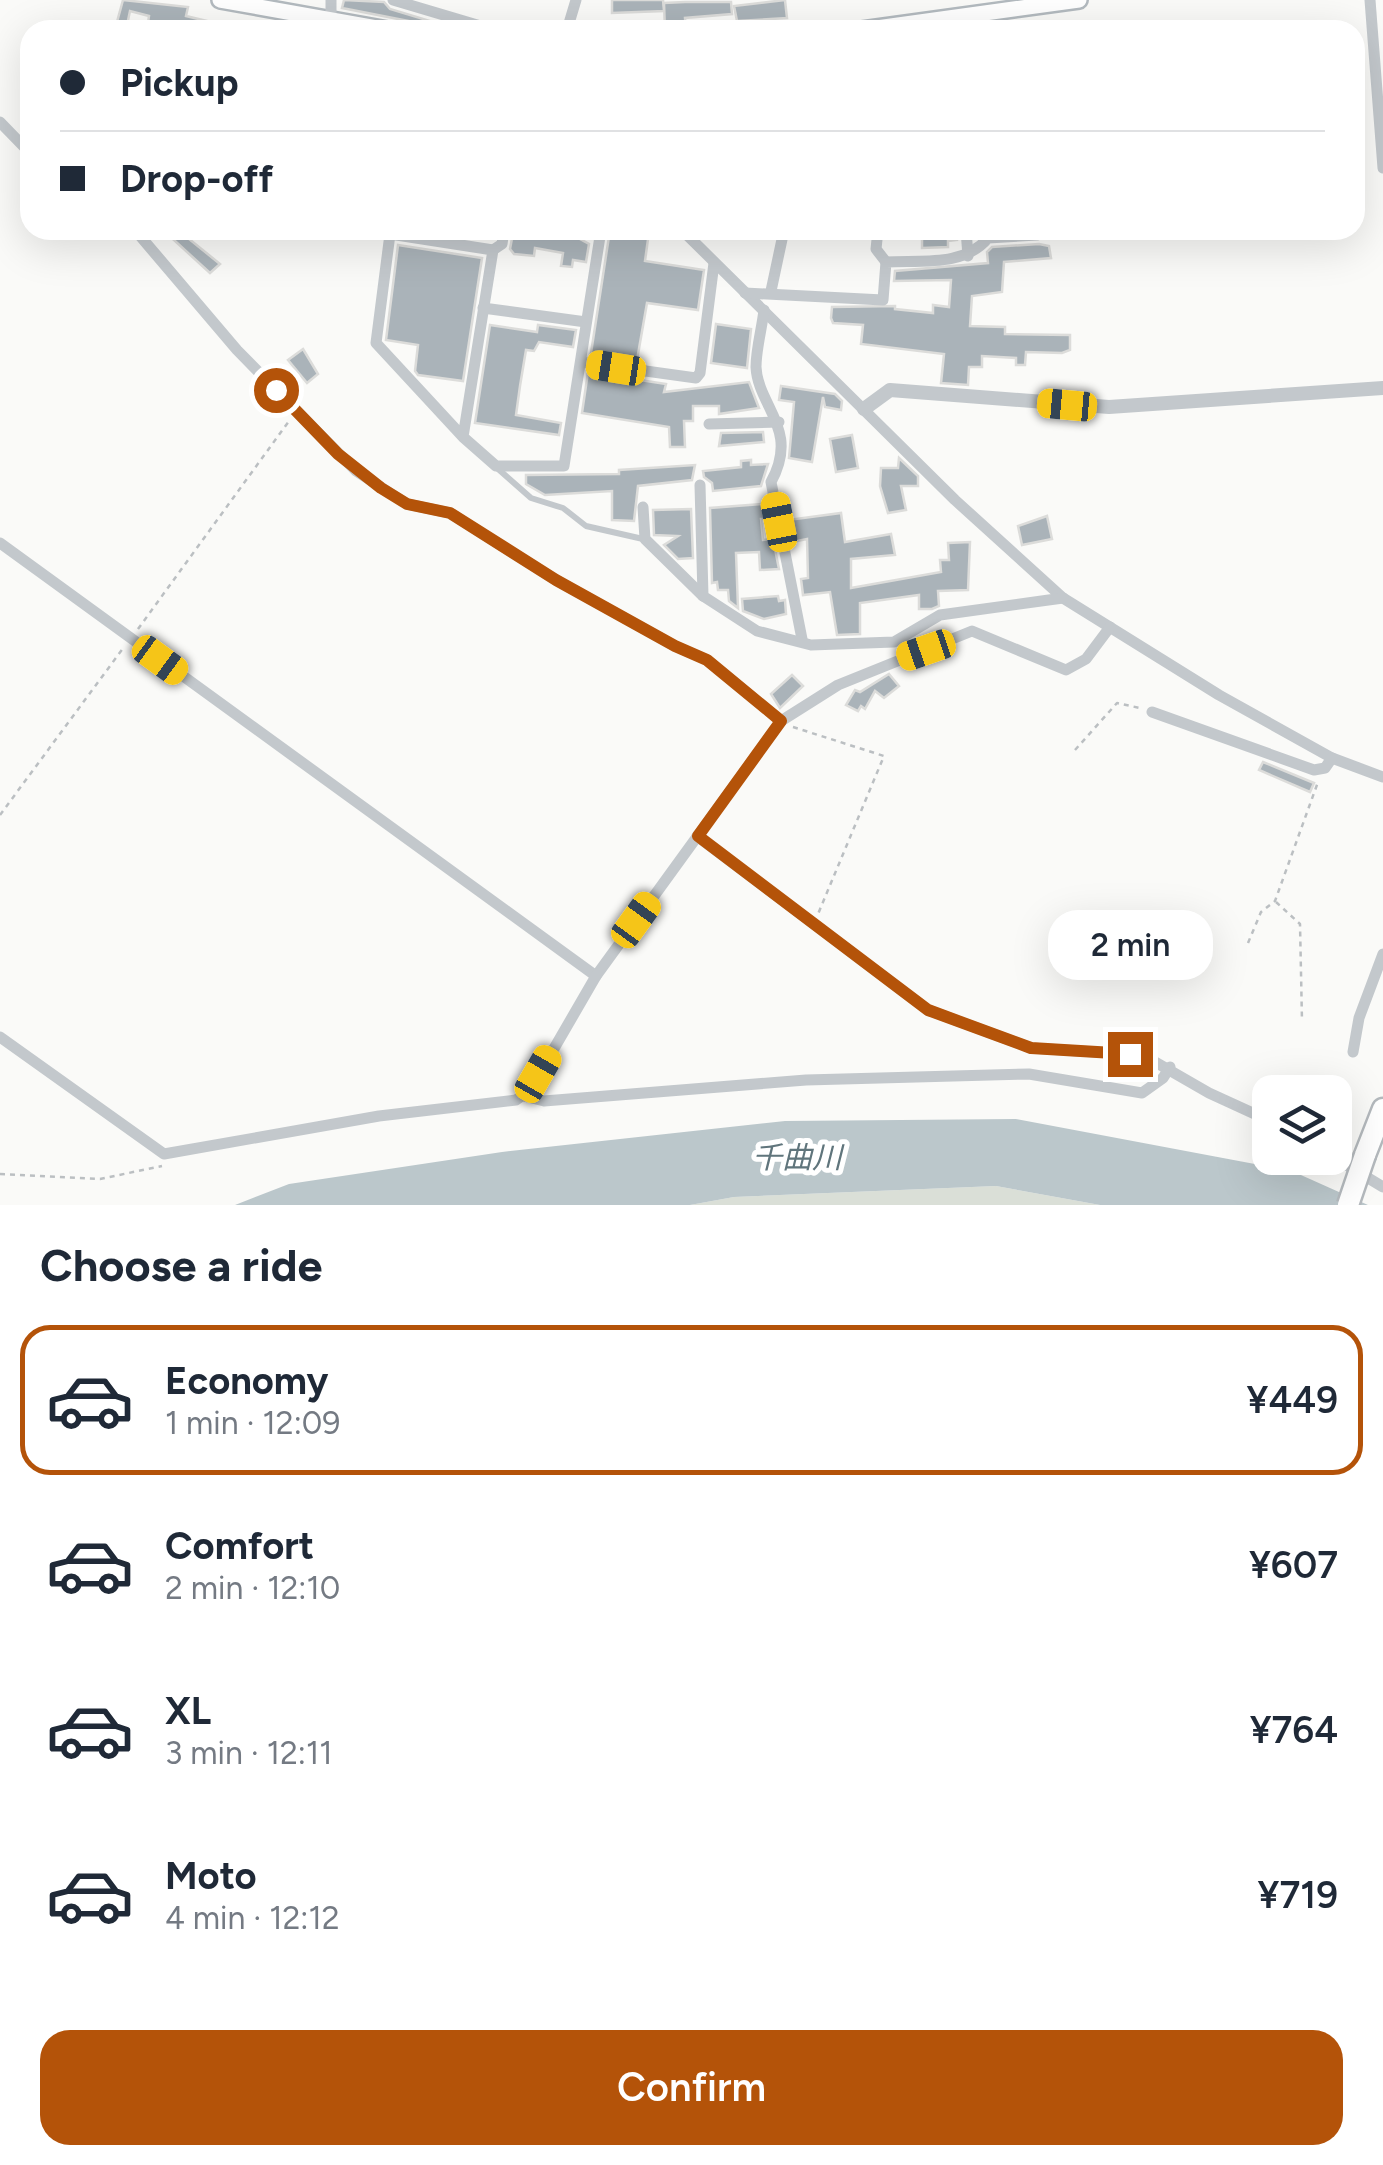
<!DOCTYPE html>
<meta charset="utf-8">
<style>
:root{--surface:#fff;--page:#f6f6f7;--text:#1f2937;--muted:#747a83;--line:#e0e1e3;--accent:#b45309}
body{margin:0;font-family:Figtree,"Noto Sans JP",sans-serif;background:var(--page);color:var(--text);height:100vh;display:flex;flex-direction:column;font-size:38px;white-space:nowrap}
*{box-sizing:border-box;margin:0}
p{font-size:32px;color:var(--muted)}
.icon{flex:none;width:55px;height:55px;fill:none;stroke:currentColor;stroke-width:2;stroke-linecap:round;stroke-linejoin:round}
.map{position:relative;height:1205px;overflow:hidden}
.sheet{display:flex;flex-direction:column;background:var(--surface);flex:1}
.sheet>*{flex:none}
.banner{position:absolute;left:20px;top:20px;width:1345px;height:220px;border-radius:30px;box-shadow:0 10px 40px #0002;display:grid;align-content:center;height:220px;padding:0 40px;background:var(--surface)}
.controls{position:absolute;left:1252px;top:1075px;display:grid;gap:20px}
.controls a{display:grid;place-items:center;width:100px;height:100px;border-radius:20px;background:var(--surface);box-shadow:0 10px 40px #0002;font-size:50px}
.end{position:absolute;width:45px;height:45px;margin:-22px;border:12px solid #b45309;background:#fff;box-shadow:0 0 0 5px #fff}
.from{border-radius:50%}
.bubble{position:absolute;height:70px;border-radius:30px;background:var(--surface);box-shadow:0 10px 40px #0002;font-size:32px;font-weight:600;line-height:70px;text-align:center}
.car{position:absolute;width:30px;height:60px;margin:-30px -15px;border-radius:12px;box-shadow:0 0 8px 2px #0007;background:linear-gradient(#f5c518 24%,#345 0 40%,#f5c518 0 76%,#345 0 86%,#f5c518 0)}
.banner b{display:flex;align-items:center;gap:35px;height:95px;font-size:38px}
.banner b+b{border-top:2px solid var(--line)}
.banner i{width:25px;height:25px;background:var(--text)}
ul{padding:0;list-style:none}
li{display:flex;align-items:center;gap:30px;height:150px;margin:0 20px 15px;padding:0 20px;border:5px solid transparent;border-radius:30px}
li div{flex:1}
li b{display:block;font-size:38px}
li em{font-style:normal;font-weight:600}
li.active{border-color:var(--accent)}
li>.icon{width:90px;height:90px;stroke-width:1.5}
h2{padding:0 40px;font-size:45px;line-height:120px}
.cta{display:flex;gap:20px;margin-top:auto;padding:20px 40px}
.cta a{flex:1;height:115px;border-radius:30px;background:var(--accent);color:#fff;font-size:40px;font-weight:600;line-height:115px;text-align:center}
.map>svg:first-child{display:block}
.green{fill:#dadfd7}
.water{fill:#bbc7cb}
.building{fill:#aab3b9;stroke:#dcdcda;stroke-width:2.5}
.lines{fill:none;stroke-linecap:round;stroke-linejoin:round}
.secondary-casing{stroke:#b3babf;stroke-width:20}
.motorway-casing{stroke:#b4b9bd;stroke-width:25}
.path{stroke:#bbbfc2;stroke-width:2.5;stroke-dasharray:5 5;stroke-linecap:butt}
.service{stroke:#c3c8cc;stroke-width:6}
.minor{stroke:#c3c8cc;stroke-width:11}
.tertiary{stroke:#c3c8cc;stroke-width:14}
.secondary{stroke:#fff;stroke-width:15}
.motorway{stroke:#fff;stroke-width:20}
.motorway-bridge-casing{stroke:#b4b9bd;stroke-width:25;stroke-linecap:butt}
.motorway-bridge{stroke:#fff;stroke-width:20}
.route{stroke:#b45309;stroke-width:12}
.labels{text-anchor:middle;stroke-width:10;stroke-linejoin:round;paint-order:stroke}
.water-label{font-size:30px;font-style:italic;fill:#60757c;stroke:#fff}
</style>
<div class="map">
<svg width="1383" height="1205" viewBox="0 0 1383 1205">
<rect width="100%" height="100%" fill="#fafaf8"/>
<path class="green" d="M996,1186L1100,1205H690L734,1197Z"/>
<path class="water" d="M1016,1119L1292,1171L1368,1205H1100L996,1186L734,1197L690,1205H235L289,1184L502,1152L785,1121Z"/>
<g class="building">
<path d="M123,0L188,7L186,16L228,26V30H147L149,16L130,11L127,25L117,22Z"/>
<path d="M344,0L384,2L390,9L430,21L429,25L342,8Z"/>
<path d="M612,0H663L664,11L612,13Z"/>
<path d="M785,0L787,18L737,21L734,6Z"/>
<path d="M685,2H731L732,14L685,18L686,30H665L664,3Z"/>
<path d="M163,230H178L220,264L210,273Z"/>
<path d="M610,230L649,232L645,261L704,270L698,310L647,303L637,360L591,353Z"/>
<path d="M957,230V240L948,241V247L922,248V231Z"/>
<path d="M513,233L578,238L589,244L586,262L573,260L572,267L561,266L563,253L535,248L534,256L514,254L510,249Z"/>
<path d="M1039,244L1049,246L1051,258L1004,262L1002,292L972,296L970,326L1005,327V334L1070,335V350L1062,353L1026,352L1025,365H1016V358L982,356V367H969L968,385L941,383L944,354L861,344L863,325L833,323L831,318L832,307L895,306V309L933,313V305L949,307L951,280L894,281L895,271L988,263L987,252L992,247Z"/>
<path d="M398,245L482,258L463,381L418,375L415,371L418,345L386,340Z"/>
<path d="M716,324L751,329L747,368L711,363Z"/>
<path d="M490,325L537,332L538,325L576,330L573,347L539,342L534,351L526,350L520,386L516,415L561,423L559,435L475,423Z"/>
<path d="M303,349L318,374L307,383L288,360Z"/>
<path d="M588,372L666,384L664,392L749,382L759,408L719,414V406H693V421H684L685,447H670L669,427L582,413Z"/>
<path d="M781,386L835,394L842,401L841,410L825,407L823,397L812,462L789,458L794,402L779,400Z"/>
<path d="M763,432L764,442L719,446L721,433Z"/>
<path d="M852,435L858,468L836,472L830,439Z"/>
<path d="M899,458L918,476V486H901L906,510L888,513L880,486L881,468H898Z"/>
<path d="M751,460V465L768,464L761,486L713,491L712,483L704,477L703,471L741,467V461Z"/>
<path d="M695,465L692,480L638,486L634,521L612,520V491L545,495L526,484V475L619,474V470Z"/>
<path d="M762,504H766L769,519H761L763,540L773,539L779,569L760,570L759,552L736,553L738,608L729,601L728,590H718L717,582L712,583L710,508Z"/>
<path d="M691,509L693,558L678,559L664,545L678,536L654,535L653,510Z"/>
<path d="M841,513L845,542L891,534L895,555L851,559V588L941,572L940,560H949L948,543L970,542L968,590L938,591L939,606L932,609H919V595L860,603V634L837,635L830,592L803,595L801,579L808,578L807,539L792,542L788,520Z"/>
<path d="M1047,516L1052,539L1022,545L1018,526Z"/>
<path d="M778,596L779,601L785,600L786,614L764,619L743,611L742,599Z"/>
<path d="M889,674L899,686L884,698L875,691L865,709L861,706L858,711L846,705L855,690L860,692Z"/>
<path d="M792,675L803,686L780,708L771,694Z"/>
<path d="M1263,762L1314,783L1310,792L1259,770Z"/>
</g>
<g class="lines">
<defs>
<g id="secondary">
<path d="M220,0L388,30"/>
<path d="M862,30L1079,0"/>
</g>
<path id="motorway" d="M1365,1155L1383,1109"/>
</defs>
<use href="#secondary" class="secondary-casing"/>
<use href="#motorway" class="motorway-casing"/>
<g class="path">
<path d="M138,629L289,421"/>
<path d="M793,727L884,756L818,914"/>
<path d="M1075,750L1117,703L1140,708"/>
<path d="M0,815L124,647"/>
<path d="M1276,902L1300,924L1302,1021"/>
<path d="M1248,943L1261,912L1275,901L1318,782"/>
<path d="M0,1174L100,1179L162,1166"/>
</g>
<path class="service" d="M497,468L531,498L563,508L586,526L643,539"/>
<g class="minor">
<path d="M393,0L494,30"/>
<path d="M1370,0L1383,168"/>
<path d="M331,20V0"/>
<path d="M567,30L576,0"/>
<path d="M0,122L30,153"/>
<path d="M135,230L237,350L356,471L407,504L450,513L556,580L675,646L707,660L781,721"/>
<path d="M682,230L955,500L1063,598L1219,695L1332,758L1383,777"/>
<path d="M878,230L876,249L886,262"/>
<path d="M966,230L968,256"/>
<path d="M493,250L502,244L504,230"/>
<path d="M771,291L784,230"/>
<path d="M745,293L883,300L886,262C921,260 964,267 988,238L1037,235L1051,230"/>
<path d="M483,308L586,322"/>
<path d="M764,310C762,328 756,349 756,367C758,407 800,429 771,482L802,639"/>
<path d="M581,362L696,378L700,373L714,263"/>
<path d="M709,424L779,422"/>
<path d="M463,437L376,343L390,234L493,250L463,437L496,466H564L601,230"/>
<path d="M700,485L703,596L757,631L811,645L894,642L940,615L1063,598"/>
<path d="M643,507L645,539L703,596"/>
<path d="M0,543L596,976"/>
<path d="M1152,712L1314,770L1325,768L1332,758"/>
<path d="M697,836L928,1010L1031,1048L1143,1055L1209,1093L1270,1121"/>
<path d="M0,1037L164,1154L379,1116L516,1100L530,1090L596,976L781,721L838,685L972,631L1066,670L1086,659L1110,627"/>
<path d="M1353,1052L1359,1018L1383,954"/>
<path d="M524,1096L544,1101L806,1080L1029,1074L1142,1093L1163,1078L1170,1067"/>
<path d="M1335,1158L1383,1187"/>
</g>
<path class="tertiary" d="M864,409L890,390L1109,407L1383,388"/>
<use href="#secondary" class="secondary"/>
<use href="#motorway" class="motorway"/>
<defs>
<path id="motorway-bridge" d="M1348,1205L1365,1155"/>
</defs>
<use href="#motorway-bridge" class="motorway-bridge-casing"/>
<use href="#motorway-bridge" class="motorway-bridge"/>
</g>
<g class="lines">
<path class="route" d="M276,390L338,454L381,488L407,504L450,513L556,580L675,646L707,660L781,721L698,836L928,1010L1031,1048L1130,1054"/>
</g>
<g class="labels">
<g class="water-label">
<text x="797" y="1168">千曲川</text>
</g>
</g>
</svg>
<div class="controls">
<a><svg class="icon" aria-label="layers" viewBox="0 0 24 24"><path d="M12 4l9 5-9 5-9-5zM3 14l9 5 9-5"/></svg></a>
</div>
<i class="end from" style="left:276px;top:390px"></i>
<i class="end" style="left:1130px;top:1054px"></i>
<div class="bubble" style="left:1048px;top:910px;width:165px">2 min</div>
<i class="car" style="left:616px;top:368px;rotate:279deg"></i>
<i class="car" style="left:1067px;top:405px;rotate:275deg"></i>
<i class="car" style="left:779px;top:522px;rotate:349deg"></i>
<i class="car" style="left:926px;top:650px;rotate:251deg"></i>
<i class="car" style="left:160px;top:660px;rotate:126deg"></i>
<i class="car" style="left:636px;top:920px;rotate:36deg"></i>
<i class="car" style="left:538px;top:1074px;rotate:30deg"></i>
<div class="banner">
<b><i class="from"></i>Pickup</b>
<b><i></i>Drop-off</b>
</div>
</div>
<section class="sheet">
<h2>Choose a ride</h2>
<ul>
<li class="active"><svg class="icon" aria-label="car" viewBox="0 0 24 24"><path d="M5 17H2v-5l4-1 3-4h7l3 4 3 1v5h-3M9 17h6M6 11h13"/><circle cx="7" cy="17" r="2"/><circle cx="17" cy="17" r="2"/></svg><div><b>Economy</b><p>1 min · 12:09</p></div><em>¥449</em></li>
<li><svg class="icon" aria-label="car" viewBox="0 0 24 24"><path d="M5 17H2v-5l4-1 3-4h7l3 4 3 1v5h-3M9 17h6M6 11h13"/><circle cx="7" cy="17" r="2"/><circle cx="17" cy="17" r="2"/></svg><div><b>Comfort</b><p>2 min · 12:10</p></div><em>¥607</em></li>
<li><svg class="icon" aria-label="car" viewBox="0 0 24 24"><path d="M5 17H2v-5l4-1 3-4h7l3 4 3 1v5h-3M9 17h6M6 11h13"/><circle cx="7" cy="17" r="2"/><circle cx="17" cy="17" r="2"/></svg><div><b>XL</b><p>3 min · 12:11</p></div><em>¥764</em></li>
<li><svg class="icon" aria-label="car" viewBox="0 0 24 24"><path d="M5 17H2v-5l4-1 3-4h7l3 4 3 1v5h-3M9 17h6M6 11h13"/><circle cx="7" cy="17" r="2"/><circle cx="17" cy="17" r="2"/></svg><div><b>Moto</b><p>4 min · 12:12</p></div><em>¥719</em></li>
</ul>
<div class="cta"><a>Confirm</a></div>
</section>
